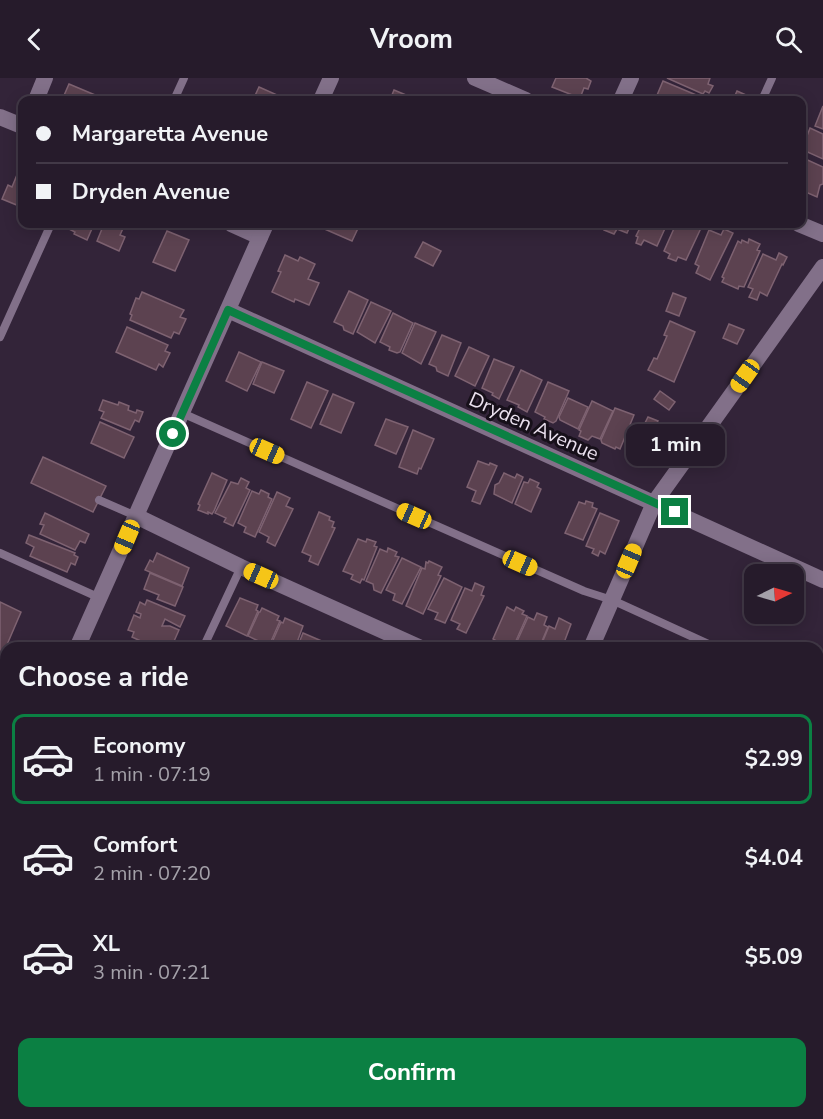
<!DOCTYPE html>
<meta charset="utf-8">
<style>
:root{--surface:#261b2b;--page:#322837;--text:#f1f3f6;--muted:#a4a1a9;--line:#423947;--accent:#0b8043}
body{margin:0;font-family:"Nunito Sans",sans-serif;background:var(--page);color:var(--text);height:100vh;display:flex;flex-direction:column;font-size:22px;white-space:nowrap}
*{box-sizing:border-box;margin:0}
p{font-size:20px;color:var(--muted)}
.icon{flex:none;width:33px;height:33px;fill:none;stroke:currentColor;stroke-width:2;stroke-linecap:round;stroke-linejoin:round}
.map{position:relative;flex:1;overflow:hidden}
.side{position:absolute;left:0px;top:564px;width:824px;height:477px;display:flex;flex-direction:column;background:var(--surface);border-radius:18px 18px 0 0;box-shadow:0 3px 15px #0003,0 0 0 2px var(--line)}
.side>*{flex:none}
.banner{position:absolute;left:18px;top:18px;width:788px;height:132px;border-radius:12px;box-shadow:0 3px 15px #0003,0 0 0 2px var(--line);display:grid;align-content:center;height:132px;padding:0 18px;background:var(--surface)}
.needle{width:39px;rotate:85deg}
.tools{position:absolute;left:744px;top:486px;display:grid;gap:12px}
.tools a{display:grid;place-items:center;width:60px;height:60px;border-radius:12px;background:var(--surface);box-shadow:0 3px 15px #0003,0 0 0 2px var(--line);font-size:30px}
.end{position:absolute;width:27px;height:27px;margin:-14px;border:8px solid #0b8043;background:#fff;box-shadow:0 0 0 3px #fff}
.from{border-radius:50%}
.bubble{position:absolute;height:42px;border-radius:12px;background:var(--surface);box-shadow:0 3px 15px #0003,0 0 0 2px var(--line);font-size:20px;font-weight:700;line-height:42px;text-align:center}
.car{position:absolute;width:18px;height:36px;margin:-18px -9px;border-radius:8px;box-shadow:0 0 4px 2px #0007;background:linear-gradient(#f5c518 24%,#345 0 40%,#f5c518 0 76%,#345 0 86%,#f5c518 0)}
.banner b{display:flex;align-items:center;gap:21px;height:57px;font-size:22px}
.banner b+b{border-top:2px solid var(--line)}
.banner i{width:15px;height:15px;background:var(--text)}
ul{padding:0;list-style:none}
li{display:flex;align-items:center;gap:18px;height:90px;margin:0 12px 9px;padding:0 6px;border:3px solid transparent;border-radius:12px}
li div{flex:1}
li b{display:block;font-size:22px}
li em{font-style:normal;font-weight:700}
li.current{border-color:var(--accent)}
li>.icon{width:54px;height:54px;stroke-width:1.5}
h2{padding:0 18px;font-size:27px;line-height:72px}
.action{display:flex;gap:12px;margin-top:auto;padding:12px 18px}
.action a{flex:1;height:69px;border-radius:12px;background:var(--accent);color:#fff;font-size:24px;font-weight:700;line-height:69px;text-align:center}
header{display:flex;justify-content:space-between;align-items:center;height:78px;padding:0 18px;background:var(--surface);font-size:27px;font-weight:700}
.map>svg:first-child{display:block}
.building{fill:#5c4250;stroke:#7e6271;stroke-width:1.5}
.lines{fill:none;stroke-linecap:round;stroke-linejoin:round}
.service{stroke:#827089;stroke-width:8}
.minor{stroke:#827089;stroke-width:16}
.route{stroke:#0b8043;stroke-width:8}
.labels{text-anchor:middle;stroke-width:6;stroke-linejoin:round;paint-order:stroke}
.street-label{font-size:20px;fill:#ebe1ef;stroke:#17101a}
</style>
<header><svg class="icon" aria-label="back" viewBox="0 0 24 24"><path d="M15 5l-7 7 7 7"/></svg>Vroom<svg class="icon" aria-label="search" viewBox="0 0 24 24"><circle cx="10" cy="10" r="6"/><path d="M15 15l6 6"/></svg></header>
<div class="map">
<svg width="823" height="1041" viewBox="0 0 823 1041">
<rect width="100%" height="100%" fill="#332439"/>
<g class="building">
<path d="M556,0H586L591,3L588,11L584,10L580,20L552,9Z"/>
<path d="M667,0H710L708,6L713,8L709,15L705,13L703,16Z"/>
<path d="M663,3L701,19L700,22H655Z"/>
<path d="M69,6L107,22H62Z"/>
<path d="M259,9L284,20L283,22H253Z"/>
<path d="M394,12L418,22H390Z"/>
<path d="M737,13L755,21L754,22H733Z"/>
<path d="M823,28V51L815,48Z"/>
<path d="M810,50L823,56V81L801,71L803,66L801,65V55L807,58Z"/>
<path d="M801,79L823,89V106L820,107L817,119L801,112Z"/>
<path d="M21,87H22V134L17,132L19,128L2,121L8,107L12,109Z"/>
<path d="M67,146H94L87,162L74,156L75,154L65,149Z"/>
<path d="M104,146H125L120,157L125,159L119,173L97,163Z"/>
<path d="M321,146H360L352,163L320,149Z"/>
<path d="M606,146H631L627,155L617,151L614,156L604,152Z"/>
<path d="M642,146H667L657,168L644,162L641,167L636,165L638,159L636,158Z"/>
<path d="M676,146H697L702,148L686,182L678,179L676,183L668,180L670,176L664,173Z"/>
<path d="M724,151L733,155L710,202L696,195L699,188L695,186L709,152L721,157Z"/>
<path d="M167,153L189,162L175,193L153,184Z"/>
<path d="M749,161L760,166L757,172L760,173L744,209L739,208L738,211L722,204L724,200L722,199L738,163L741,165L742,162L748,165Z"/>
<path d="M423,164L441,173L433,188L415,179Z"/>
<path d="M779,175L787,179L783,187L782,186L767,218L760,214L757,222L749,219L753,211L748,209L763,176L776,182Z"/>
<path d="M285,177L298,183L300,179L315,186L308,201L319,205L309,227L295,221L294,224L272,214L281,194L278,193Z"/>
<path d="M349,213L368,222L353,256L344,252L343,248L334,244Z"/>
<path d="M142,214L184,232L180,239L186,241L179,256L174,254L171,260L130,242L132,237L130,236L136,220L139,221Z"/>
<path d="M673,215L686,220L679,238L666,233Z"/>
<path d="M371,224L391,233L375,265L357,254Z"/>
<path d="M393,235L413,245L400,274L397,275L389,272L390,269L380,264Z"/>
<path d="M670,243L695,254L674,304L648,292L654,280L657,281L667,258L664,257Z"/>
<path d="M415,245L436,254L421,286L402,275Z"/>
<path d="M729,246L744,252L737,266L723,260Z"/>
<path d="M127,249L168,267L165,273L170,275L163,289L159,286L156,292L116,274Z"/>
<path d="M442,257L461,265L448,298L437,293L436,289L429,286Z"/>
<path d="M469,269L489,278L475,308L455,298Z"/>
<path d="M239,274L261,284L247,313L226,303Z"/>
<path d="M494,281L514,289L499,321L492,317L493,315L482,310Z"/>
<path d="M262,284L284,293L274,315L253,306Z"/>
<path d="M521,292L542,302L527,334L518,329L519,327L507,322Z"/>
<path d="M307,304L328,313L311,350L291,341Z"/>
<path d="M548,304L569,313L556,343L553,345L544,341L545,339L535,334Z"/>
<path d="M660,313L675,324L669,332L654,321Z"/>
<path d="M333,316L354,325L341,355L320,346Z"/>
<path d="M568,320L588,329L578,351L560,342L559,339Z"/>
<path d="M103,322L118,327L119,324L129,328L128,332L136,335L137,332L143,334L139,344L135,342L130,352L101,340L104,334L99,332Z"/>
<path d="M592,323L613,333L600,361L592,358L588,362L579,358L581,353L579,352Z"/>
<path d="M615,330L634,337L620,371L616,369L615,371L602,365L601,362Z"/>
<path d="M648,339L658,343L654,351L663,355L651,384L630,375Z"/>
<path d="M386,341L408,349L396,376L375,367Z"/>
<path d="M100,344L134,359L124,380L91,365Z"/>
<path d="M413,352L434,361L421,391L419,390L417,396L399,389Z"/>
<path d="M43,379L106,408L93,434L31,405Z"/>
<path d="M478,383L489,387L490,385L497,388L480,426L472,423L476,413L467,409Z"/>
<path d="M212,395L227,402L214,433L212,436L208,434V436L198,432L200,427L198,426Z"/>
<path d="M504,395L515,400L517,396L523,399L512,425L494,416L495,407L499,405Z"/>
<path d="M241,400L249,404L246,410L250,412L233,448L224,444L226,440L215,435L231,404L238,406Z"/>
<path d="M530,401L539,405L537,409L541,411L531,434L515,426L524,404L528,405Z"/>
<path d="M261,412L269,416L268,419L272,421L255,459L244,454L246,449L238,445L252,413L259,416Z"/>
<path d="M277,414L290,420L286,428L293,431L275,468L267,464L269,459L259,454Z"/>
<path d="M586,423L593,425L592,429L597,431L583,462L565,455L579,424L585,426Z"/>
<path d="M319,434L330,439L329,442L334,444L332,449L335,450L318,487L309,483L311,478L302,474Z"/>
<path d="M45,435L89,456L85,465L80,463L75,472L40,456L44,447L40,446Z"/>
<path d="M600,435L619,443L605,476L600,473L598,478L592,475L594,471L586,468Z"/>
<path d="M29,457L75,475L74,477L78,479L75,487L71,485L67,494L30,478L34,469L26,465Z"/>
<path d="M358,461L366,464L367,461L376,464L374,468L377,469L364,502L362,501L360,505L351,501L353,497L343,493Z"/>
<path d="M388,470L397,474L395,478L399,479L381,515L374,512L373,506L366,503L380,471L387,474Z"/>
<path d="M157,475L189,490L182,508L145,492L150,482L153,484Z"/>
<path d="M402,480L421,489L402,526L393,522L395,516L386,512Z"/>
<path d="M429,483L442,489L438,497L441,498L423,536L406,528L422,490L425,491L426,484L428,485Z"/>
<path d="M150,495L183,509L175,528L157,521L159,517L144,511Z"/>
<path d="M444,500L462,509L445,545L435,541L438,535L428,531Z"/>
<path d="M475,505L484,509L481,517L484,518L466,555L457,551L460,546L451,542L465,510L472,513Z"/>
<path d="M240,520L258,527L256,532L258,533L247,558L226,548Z"/>
<path d="M147,522L185,538L180,549L165,541L162,548H170L179,552L171,570H156L132,559L134,554L128,552L134,537L140,540L141,536L136,534L140,524L145,527Z"/>
<path d="M0,524L21,534L3,576L0,574Z"/>
<path d="M507,529L514,533L516,529L524,533L522,536L527,538L515,565H512L510,570H500L502,566L493,561Z"/>
<path d="M262,530L279,538L277,542L280,543L269,568L248,558L259,534H260Z"/>
<path d="M537,535L547,539L544,547L548,549L539,570H514L528,539L534,542Z"/>
<path d="M285,540L303,548L295,570H272L270,569L281,544L283,545Z"/>
<path d="M559,540L571,546L562,570H540L549,548L555,551Z"/>
<path d="M303,555L324,564L322,570H297Z"/>
<path d="M123,563H127L142,570H120Z"/>
</g>
<g class="lines">
<g class="service">
<path d="M174,22L184,0"/>
<path d="M762,22L772,0"/>
<path d="M0,259L51,146"/>
<path d="M182,335L584,513L612,522L717,570"/>
<path d="M99,422L136,438"/>
<path d="M0,475L100,520"/>
<path d="M203,570L241,489"/>
<path d="M818,616L823,618"/>
<path d="M0,820L6,822"/>
<path d="M818,904L823,907"/>
<path d="M0,1035L6,1022"/>
<path d="M458,1035L471,1041"/>
<path d="M249,1041L252,1035"/>
</g>
<g class="minor">
<path d="M475,0L526,22"/>
<path d="M36,22L45,0"/>
<path d="M321,22L331,0"/>
<path d="M621,22L631,0"/>
<path d="M0,39L22,48"/>
<path d="M231,146L260,159"/>
<path d="M799,146L823,156"/>
<path d="M228,232L823,502"/>
<path d="M136,438L241,489L421,570"/>
<path d="M77,570L266,146"/>
<path d="M591,570L654,425L823,189"/>
<path d="M0,620L6,623"/>
<path d="M0,740L6,726"/>
<path d="M818,752L823,755"/>
<path d="M783,1035L796,1041"/>
<path d="M125,1041L128,1035"/>
<path d="M378,1041L381,1035"/>
</g>
</g>
<g class="lines">
<path class="route" d="M173,356L228,232L675,434"/>
</g>
<g class="labels">
<g class="street-label">
<text transform="translate(534 348) rotate(24)" y="7">Dryden Avenue</text>
</g>
</g>
</svg>
<div class="tools">
<a><svg class="needle" viewBox="-14 -14 28 28"><path d="M0-13l5 13h-10z" fill="#e53935"/><path d="M0 13l5-13h-10z" fill="#a4a1a9"/></svg></a>
</div>
<i class="end from" style="left:173px;top:356px"></i>
<i class="end" style="left:675px;top:434px"></i>
<div class="bubble" style="left:626px;top:346px;width:99px">1 min</div>
<i class="car" style="left:745px;top:298px;rotate:215deg"></i>
<i class="car" style="left:267px;top:373px;rotate:114deg"></i>
<i class="car" style="left:414px;top:438px;rotate:294deg"></i>
<i class="car" style="left:127px;top:459px;rotate:203deg"></i>
<i class="car" style="left:629px;top:483px;rotate:23deg"></i>
<i class="car" style="left:520px;top:485px;rotate:114deg"></i>
<i class="car" style="left:261px;top:498px;rotate:294deg"></i>
<div class="banner">
<b><i class="from"></i>Margaretta Avenue</b>
<b><i></i>Dryden Avenue</b>
</div>
<section class="side">
<h2>Choose a ride</h2>
<ul>
<li class="current"><svg class="icon" aria-label="car" viewBox="0 0 24 24"><path d="M5 17H2v-5l4-1 3-4h7l3 4 3 1v5h-3M9 17h6M6 11h13"/><circle cx="7" cy="17" r="2"/><circle cx="17" cy="17" r="2"/></svg><div><b>Economy</b><p>1 min · 07:19</p></div><em>$2.99</em></li>
<li><svg class="icon" aria-label="car" viewBox="0 0 24 24"><path d="M5 17H2v-5l4-1 3-4h7l3 4 3 1v5h-3M9 17h6M6 11h13"/><circle cx="7" cy="17" r="2"/><circle cx="17" cy="17" r="2"/></svg><div><b>Comfort</b><p>2 min · 07:20</p></div><em>$4.04</em></li>
<li><svg class="icon" aria-label="car" viewBox="0 0 24 24"><path d="M5 17H2v-5l4-1 3-4h7l3 4 3 1v5h-3M9 17h6M6 11h13"/><circle cx="7" cy="17" r="2"/><circle cx="17" cy="17" r="2"/></svg><div><b>XL</b><p>3 min · 07:21</p></div><em>$5.09</em></li>
</ul>
<div class="action"><a>Confirm</a></div>
</section>
</div>
